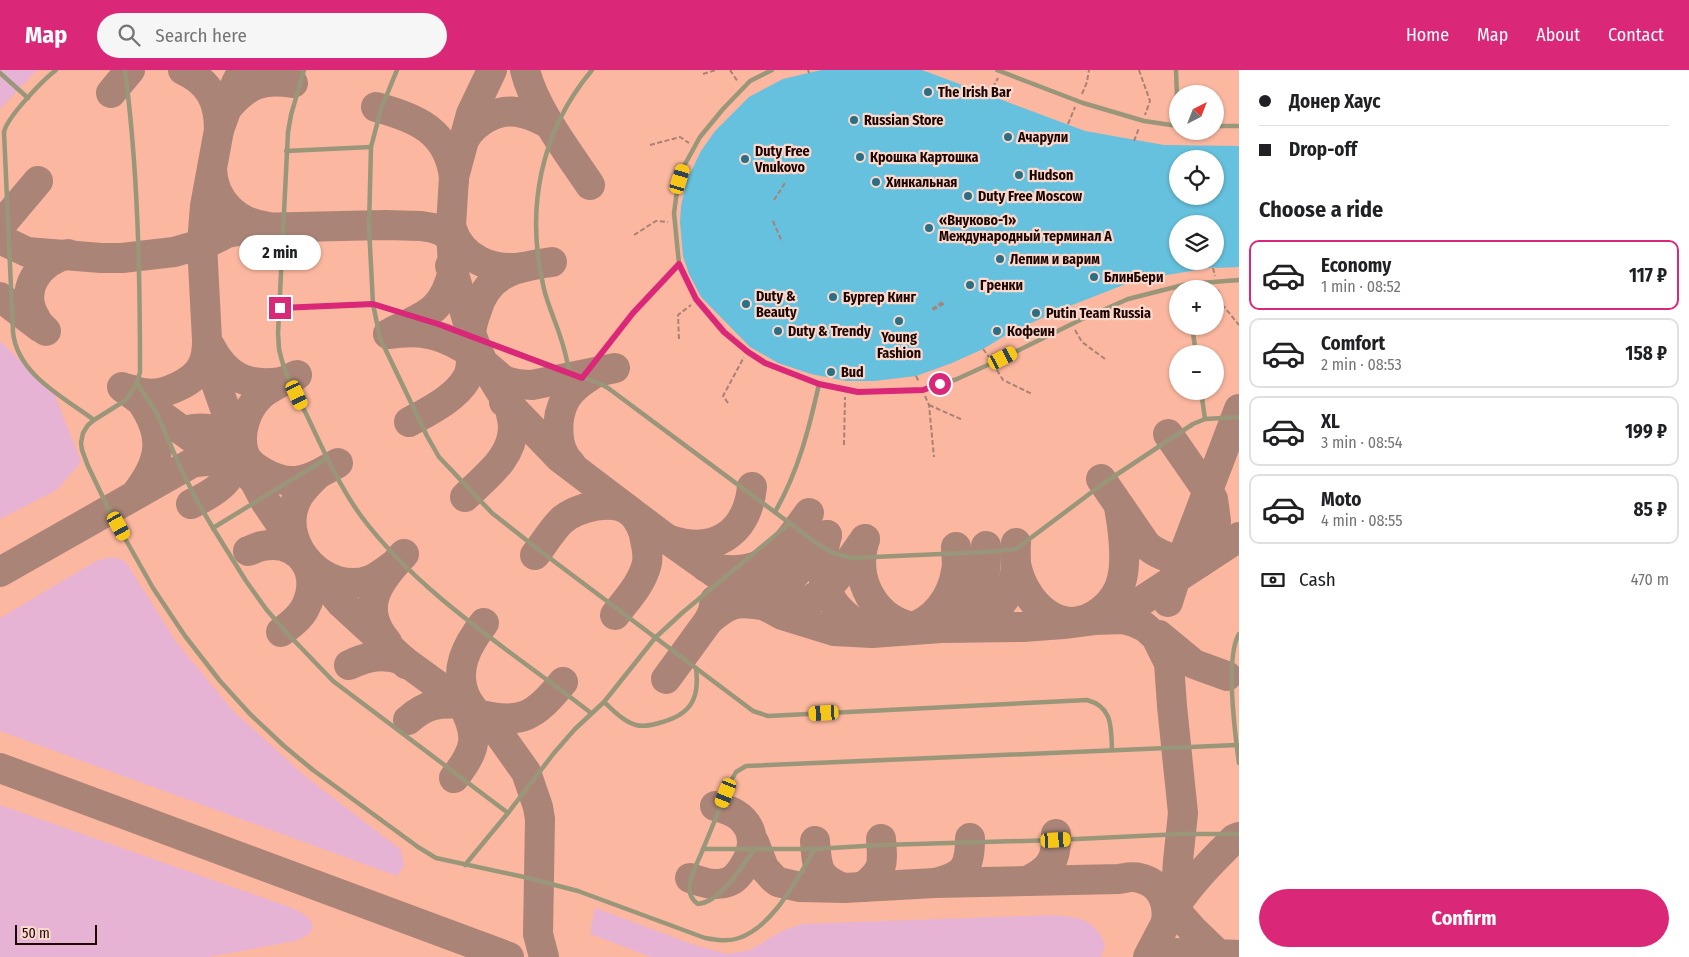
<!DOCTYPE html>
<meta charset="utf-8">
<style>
:root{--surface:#fff;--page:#f6f6f6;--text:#202124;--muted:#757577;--line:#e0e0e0;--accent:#db2777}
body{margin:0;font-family:"Fira Sans Condensed",sans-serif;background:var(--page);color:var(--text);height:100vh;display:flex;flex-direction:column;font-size:19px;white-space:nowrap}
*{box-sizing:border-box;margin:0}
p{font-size:16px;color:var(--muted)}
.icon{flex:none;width:28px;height:28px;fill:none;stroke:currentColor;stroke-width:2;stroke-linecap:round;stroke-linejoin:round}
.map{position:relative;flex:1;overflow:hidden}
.drawer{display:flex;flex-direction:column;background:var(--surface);width:450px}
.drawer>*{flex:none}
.top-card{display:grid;align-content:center;height:110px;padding:0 20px;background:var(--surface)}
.needle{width:32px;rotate:42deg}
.buttons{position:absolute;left:1169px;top:15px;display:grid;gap:10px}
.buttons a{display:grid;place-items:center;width:55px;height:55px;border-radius:50%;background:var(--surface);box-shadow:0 1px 4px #0004;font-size:25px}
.scale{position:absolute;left:15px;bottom:12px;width:82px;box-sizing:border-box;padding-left:5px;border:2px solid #1e0500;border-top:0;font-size:14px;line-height:18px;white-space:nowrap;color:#1e0500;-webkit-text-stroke:4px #f9d9ce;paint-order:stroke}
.end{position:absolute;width:22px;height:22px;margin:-11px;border:6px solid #db2777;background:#fff;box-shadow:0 0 0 2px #fff}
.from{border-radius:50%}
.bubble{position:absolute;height:35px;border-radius:18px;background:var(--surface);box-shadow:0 1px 4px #0004;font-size:16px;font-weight:700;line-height:35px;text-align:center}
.car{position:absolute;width:15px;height:30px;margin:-15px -8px;border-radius:6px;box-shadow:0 0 4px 1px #0007;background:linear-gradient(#f5c518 24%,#345 0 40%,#f5c518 0 76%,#345 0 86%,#f5c518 0)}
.top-card b{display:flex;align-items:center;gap:18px;height:48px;font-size:19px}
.top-card b+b{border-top:1px solid var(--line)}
.top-card i{width:12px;height:12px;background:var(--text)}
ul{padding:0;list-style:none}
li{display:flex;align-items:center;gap:15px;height:70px;margin:0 10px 8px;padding:0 10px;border:2px solid var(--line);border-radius:10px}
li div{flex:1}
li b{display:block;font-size:19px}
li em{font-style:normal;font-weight:700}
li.active{border-color:var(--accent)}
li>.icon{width:45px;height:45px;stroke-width:1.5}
h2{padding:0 20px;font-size:22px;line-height:60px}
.pay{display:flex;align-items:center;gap:12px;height:55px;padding:0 20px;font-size:19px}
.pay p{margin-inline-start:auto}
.action{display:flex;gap:10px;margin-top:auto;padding:10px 20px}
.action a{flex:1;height:58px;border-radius:30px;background:var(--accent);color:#fff;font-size:20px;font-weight:700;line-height:58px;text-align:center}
header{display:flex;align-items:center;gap:30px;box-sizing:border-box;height:70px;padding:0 25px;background:var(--accent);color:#fff}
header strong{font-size:24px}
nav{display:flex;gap:28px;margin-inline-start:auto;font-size:18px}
.search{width:350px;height:45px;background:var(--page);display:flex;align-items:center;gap:12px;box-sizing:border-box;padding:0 18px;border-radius:28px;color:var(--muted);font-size:19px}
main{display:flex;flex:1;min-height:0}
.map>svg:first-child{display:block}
.built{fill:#fbb79f;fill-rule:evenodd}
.green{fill:#e7b3d4}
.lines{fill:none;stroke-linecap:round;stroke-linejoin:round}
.taxiway{stroke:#ab8478;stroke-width:30}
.building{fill:#65c1dd;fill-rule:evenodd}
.path{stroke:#a98275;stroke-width:2;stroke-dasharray:5 2.5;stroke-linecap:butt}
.lane{stroke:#9a9679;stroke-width:4.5}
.route{stroke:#db2777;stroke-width:6}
.poi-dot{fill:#2e6e82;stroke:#f9d9ce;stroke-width:2}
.labels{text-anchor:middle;stroke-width:4.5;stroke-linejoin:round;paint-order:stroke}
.poi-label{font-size:14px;font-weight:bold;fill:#1e0500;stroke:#f9d9ce;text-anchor:start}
</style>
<header>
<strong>Map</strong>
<div class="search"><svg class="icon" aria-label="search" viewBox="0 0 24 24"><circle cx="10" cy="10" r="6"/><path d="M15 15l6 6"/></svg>Search here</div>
<nav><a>Home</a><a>Map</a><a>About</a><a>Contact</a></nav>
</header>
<main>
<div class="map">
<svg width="1239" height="887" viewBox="0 0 1239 887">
<rect width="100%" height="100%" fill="#f6c8b7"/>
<path class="built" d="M0,0H1239V887H0ZM1178,24H1215V61H1178ZM1178,89H1215V126H1178ZM1178,154H1215V191H1178ZM1178,219H1215V256H1178ZM1178,284H1215V321H1178Z"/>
<g class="green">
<path d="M0,0H37L0,39Z"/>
<path d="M0,271L54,323L81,392L57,420L0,449Z"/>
<path d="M113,487L125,491L177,573L234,642L306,707L401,780L404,796L397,806L0,661V548L98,490Z"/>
<path d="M0,735L292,838C313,847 324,861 295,871L208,887H0Z"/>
<path d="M595,838L700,877L728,884L750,880L782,861L802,854L1051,845C1078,847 1093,847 1105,874L1101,887H651L590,864Z"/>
</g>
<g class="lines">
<g class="taxiway">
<path d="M183,0C210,12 219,32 219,60"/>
<path d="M243,0L236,13L219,60L205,136L202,174L207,270L216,313L238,376L244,384L254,410L265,431L303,487L341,533L403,590L477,644L499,664L526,702L538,737L540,749L538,864L544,887"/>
<path d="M492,0L471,44L454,107L451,156L453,200L471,264L483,293L509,335L560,388L667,469L746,525L782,545L834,561L872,563L941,558L1023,557L1063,554L1094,550L1123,549L1134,552L1145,557L1156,567L1169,593L1172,636L1183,743L1178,791L1175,833L1171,843L1148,887"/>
<path d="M525,0C534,38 568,82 590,115"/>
<path d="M111,23L130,0"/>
<path d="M228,37C248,14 263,8 293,13"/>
<path d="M376,37C417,48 448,61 454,107V110"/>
<path d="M464,70C474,52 496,39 517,42C528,43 538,48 547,53"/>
<path d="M212,99C213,131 237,153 268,157"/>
<path d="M0,156L38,111"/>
<path d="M452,159C461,189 494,202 523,197"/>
<path d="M0,169L27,182L101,188H122L174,182L209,172L227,163L253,158L385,155L421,156L433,158L442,161L461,176"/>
<path d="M0,227L41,258"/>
<path d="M46,261C42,257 38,254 36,249C18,220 38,192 68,184"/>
<path d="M393,261C427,245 444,240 453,200L450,196"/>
<path d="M388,264C400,263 412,261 423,263C456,267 479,289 503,310C513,314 521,315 532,315L615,298"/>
<path d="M210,276C226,307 247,317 281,312"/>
<path d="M297,305C285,311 270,316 260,326C246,339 238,363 244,383C249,398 276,411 292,411C309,411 323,401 338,393"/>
<path d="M122,317L198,372"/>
<path d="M124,318C131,319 137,322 143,323C162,327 196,312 203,294C206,287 207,278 207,271"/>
<path d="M409,352C429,341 456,328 467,308C474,296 470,279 471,266C471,257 474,248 477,240C488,202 517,197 552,192"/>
<path d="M183,361C207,355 220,359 238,376C235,410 220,420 191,434"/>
<path d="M571,394C555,379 555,347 566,328C573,317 584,310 595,303"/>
<path d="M316,406C308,414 299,422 295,433C278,476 326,526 370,510C378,507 385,501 392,496"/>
<path d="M1101,409L1147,476C1164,489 1180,491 1201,492L1212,476L1215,468L1216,451L1213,429L1168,364"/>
<path d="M135,425C161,392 166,367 141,331"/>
<path d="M465,427C485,407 512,389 513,358C513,351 511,343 509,335L504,332"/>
<path d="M827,465C814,513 828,540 872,563"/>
<path d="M865,469C852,509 874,552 918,558"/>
<path d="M670,470C715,485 747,463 752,417"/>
<path d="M248,481C252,480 257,477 262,476C301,469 323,504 305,538C300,548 289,556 281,562"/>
<path d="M535,485C543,475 551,461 561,451C576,437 615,427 632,443C639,450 644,461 645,470C647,478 648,486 647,493C642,514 627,529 615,545"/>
<path d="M1016,494C1024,534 1062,571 1101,541C1111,533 1119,522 1122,509C1127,487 1123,459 1119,437"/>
<path d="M706,497C763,509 778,486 809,443"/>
<path d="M0,502L192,393C219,388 233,390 254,410"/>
<path d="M733,515C749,517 772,521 786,512C799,503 817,477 827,465"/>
<path d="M1168,532L1181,491L1239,339"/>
<path d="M1107,549L1123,543L1239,467"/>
<path d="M709,550C716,544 723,538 732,535C743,531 755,534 766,536C785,539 802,536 818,525C835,515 853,485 865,469"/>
<path d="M484,553C467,575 453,600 466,628C469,634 473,639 477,644C522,655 534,647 563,612"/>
<path d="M946,556C981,536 987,514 986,476"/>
<path d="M964,557C990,550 1010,530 1015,504C1017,494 1015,483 1016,473"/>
<path d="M907,559C934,552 952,528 956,501C958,494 956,485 956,477"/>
<path d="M1159,565L1194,594L1227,606"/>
<path d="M387,572C358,538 378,511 404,484"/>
<path d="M349,595C368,586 383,583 403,590L406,594"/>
<path d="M666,609L709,550L713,541L715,530"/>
<path d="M408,650C426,634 439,632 462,634C480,666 476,681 454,708"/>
<path d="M0,698L509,887"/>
<path d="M815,771C817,797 817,809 844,818"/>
<path d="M754,772L764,798L773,808L778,812L800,817L844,818L935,813L1119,809C1125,808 1133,806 1139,808C1160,812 1169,832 1166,852"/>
<path d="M690,808C702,812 715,817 728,812C736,809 740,803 744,796C755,779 755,760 740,747C733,741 723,738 715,736"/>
<path d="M1027,811C1050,800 1057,790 1056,764"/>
<path d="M935,813C964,806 970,798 970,768"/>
<path d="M863,817C884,800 883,795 881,769"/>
<path d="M1163,826L1192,859L1218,884L1239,885"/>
<path d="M1174,838C1191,812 1212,791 1234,769L1239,767"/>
<path d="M1162,887L1174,883L1218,884"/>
</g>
</g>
<path class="building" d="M821,0H922L1085,61L1164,75L1239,76V197L1215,198V197L1136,210L1062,239L1011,262L983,279L952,293L916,306L874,311H846L811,304L778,293L750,277L701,227L689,204L683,186L680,152L681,136L687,110L701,81L715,61L749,27L783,9ZM1178,89H1215V126H1178ZM1178,154H1215V191H1178Z"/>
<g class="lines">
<g class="path">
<path d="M730,0L738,12"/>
<path d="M808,0L809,3"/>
<path d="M1139,0L1150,31L1145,45"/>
<path d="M703,4L716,0"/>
<path d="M989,24L998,8"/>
<path d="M1082,24L1087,12L1089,0"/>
<path d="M1068,54L1075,37"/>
<path d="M1134,71L1139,58"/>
<path d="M650,75L680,67L689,73"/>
<path d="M774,130L785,113"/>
<path d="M773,151L782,172"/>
<path d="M634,165L656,151L668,152"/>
<path d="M1213,198L1215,206"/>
<path d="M1218,220L1221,233L1239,255"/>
<path d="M932,239L944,231"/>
<path d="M1062,239L1067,247"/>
<path d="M933,240L945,233"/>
<path d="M1075,260L1082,272L1105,289"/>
<path d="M679,269L678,245L691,235"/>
<path d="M983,279L989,287"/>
<path d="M997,300L1003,310L1032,324"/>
<path d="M916,306L919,312"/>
<path d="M925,326L929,335L934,387"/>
<path d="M728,333L723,326L744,287"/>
<path d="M929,335L963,350"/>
<path d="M844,375L845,327"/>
</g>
<g class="lane">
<path d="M56,0C43,10 7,47 4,62L13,262C17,304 63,327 94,350"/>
<path d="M125,0C138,100 140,202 140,302L137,313L126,330L94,350L88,355L83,363L81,373L82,380L88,396L109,440L153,518L185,566L220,611L250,644L284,676L313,700L418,777L436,788L524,807L578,821L705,868C716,870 728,872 739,868C774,856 797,808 815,779"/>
<path d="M304,0L291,45L288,62L278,264C279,270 278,277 280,283C285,307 300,330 310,352C325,384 340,417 361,446C419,524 514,583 591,643"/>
<path d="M397,0L381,39L371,77L369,157L373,234L380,268L427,366L439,387L492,443L539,480L753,641L768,646L1087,630C1113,637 1111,657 1112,679"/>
<path d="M772,0L750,11L723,39L700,67L684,96L677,121L674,143L679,194L696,229L724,262L748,282L765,293L819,314L858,322L923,320L957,309L1003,288L1078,251L1128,229L1187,214L1239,210"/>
<path d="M997,0L1083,33L1144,51L1178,56L1176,0"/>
<path d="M0,3L28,28"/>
<path d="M1215,56H1239"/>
<path d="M286,81L371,77"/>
<path d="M279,238L373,234L421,248L601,314L608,318L819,475L833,483L851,488L986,482L1016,479L1104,413L1193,354L1205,349L1239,347"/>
<path d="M1192,256L1196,284"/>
<path d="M570,303C567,292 565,280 561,269C556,252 548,236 544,219C525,140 540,62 592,0"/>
<path d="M583,308L633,243L679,194"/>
<path d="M137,313L156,342L181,399L197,431L213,458L246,511L266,539L284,560L333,611L508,743"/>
<path d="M1201,321L1205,349"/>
<path d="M775,442C798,402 809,359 819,314"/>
<path d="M213,458L327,388"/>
<path d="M1239,564C1225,587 1235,664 1239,693"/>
<path d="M604,632C613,640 624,652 636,655C643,657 652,655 659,653C690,645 700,630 696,598"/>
<path d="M1237,675L746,696L736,702L732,709L703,779H815L881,775L1056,770L1181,764H1239"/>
<path d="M703,779C697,796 679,821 698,834C721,832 741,797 754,780"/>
<path d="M465,795L508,743L554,683L575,659L604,632L655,568L682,543L790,453"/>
</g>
</g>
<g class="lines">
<path class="route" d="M280,238L373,234L438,254L582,308L633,243L679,194L696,229L724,262L748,282L765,293L819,314L858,322L923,320L940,314"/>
</g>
<g class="poi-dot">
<circle cx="928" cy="22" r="5"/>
<circle cx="854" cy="50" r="5"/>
<circle cx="1008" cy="67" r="5"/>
<circle cx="860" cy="87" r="5"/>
<circle cx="745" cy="89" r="5"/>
<circle cx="1019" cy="105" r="5"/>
<circle cx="876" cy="112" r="5"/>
<circle cx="968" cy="126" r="5"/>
<circle cx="929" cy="158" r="5"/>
<circle cx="1000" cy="189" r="5"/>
<circle cx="1094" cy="207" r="5"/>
<circle cx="970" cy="215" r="5"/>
<circle cx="833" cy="227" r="5"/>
<circle cx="746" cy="234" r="5"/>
<circle cx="1036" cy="243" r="5"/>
<circle cx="899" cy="251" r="5"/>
<circle cx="778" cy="261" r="5"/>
<circle cx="997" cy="261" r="5"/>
<circle cx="831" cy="302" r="5"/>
</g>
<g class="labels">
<g class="poi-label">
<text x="938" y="27">The Irish Bar</text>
<text x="864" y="55">Russian Store</text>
<text x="1018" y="72">Ачарули</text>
<text x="755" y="86">Duty Free<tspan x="755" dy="16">Vnukovo</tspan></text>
<text x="870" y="92">Крошка Картошка</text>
<text x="1029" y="110">Hudson</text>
<text x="886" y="117">Хинкальная</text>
<text x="978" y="131">Duty Free Moscow</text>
<text x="939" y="155">«Внуково-1»<tspan x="939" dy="16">Международный терминал А</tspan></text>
<text x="1010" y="194">Лепим и варим</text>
<text x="1104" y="212">БлинБери</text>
<text x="980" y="220">Гренки</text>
<text x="756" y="231">Duty &amp;<tspan x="756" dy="16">Beauty</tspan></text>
<text x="843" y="232">Бургер Кинг</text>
<text x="1046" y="248">Putin Team Russia</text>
<text x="788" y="266">Duty &amp; Trendy</text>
<text x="1007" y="266">Кофеин</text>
<text x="899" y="272" text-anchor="middle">Young<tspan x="899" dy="16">Fashion</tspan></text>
<text x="841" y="307">Bud</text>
</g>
</g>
</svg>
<div class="buttons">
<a><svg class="needle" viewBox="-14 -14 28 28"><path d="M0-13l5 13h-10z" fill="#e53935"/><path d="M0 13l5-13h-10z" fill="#757577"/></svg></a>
<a><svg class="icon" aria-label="locate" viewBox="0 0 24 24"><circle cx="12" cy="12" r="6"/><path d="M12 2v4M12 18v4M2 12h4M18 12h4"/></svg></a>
<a><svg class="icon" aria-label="layers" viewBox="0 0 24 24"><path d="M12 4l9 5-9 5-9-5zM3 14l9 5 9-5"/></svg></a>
<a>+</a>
<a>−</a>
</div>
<div class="scale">50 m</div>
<i class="end from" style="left:940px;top:314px"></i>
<i class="end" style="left:280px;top:238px"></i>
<div class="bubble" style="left:239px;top:165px;width:82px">2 min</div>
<i class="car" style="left:680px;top:109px;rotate:17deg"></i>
<i class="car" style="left:1003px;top:288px;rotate:63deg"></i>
<i class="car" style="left:297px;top:325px;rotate:155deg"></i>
<i class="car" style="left:119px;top:456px;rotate:151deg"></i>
<i class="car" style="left:824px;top:643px;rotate:267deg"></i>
<i class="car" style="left:726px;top:723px;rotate:202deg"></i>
<i class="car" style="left:1056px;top:770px;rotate:87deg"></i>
</div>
<section class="drawer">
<div class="top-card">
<b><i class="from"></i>Донер Хаус</b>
<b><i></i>Drop-off</b>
</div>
<h2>Choose a ride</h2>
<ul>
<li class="active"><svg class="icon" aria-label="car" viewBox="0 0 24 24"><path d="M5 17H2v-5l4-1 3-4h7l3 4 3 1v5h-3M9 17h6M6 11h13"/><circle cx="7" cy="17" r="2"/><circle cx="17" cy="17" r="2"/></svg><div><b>Economy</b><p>1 min · 08:52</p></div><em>117 ₽</em></li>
<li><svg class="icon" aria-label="car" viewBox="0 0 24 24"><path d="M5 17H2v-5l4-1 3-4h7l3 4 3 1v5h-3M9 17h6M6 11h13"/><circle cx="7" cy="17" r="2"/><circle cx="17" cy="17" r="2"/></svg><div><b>Comfort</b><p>2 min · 08:53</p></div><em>158 ₽</em></li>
<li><svg class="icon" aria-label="car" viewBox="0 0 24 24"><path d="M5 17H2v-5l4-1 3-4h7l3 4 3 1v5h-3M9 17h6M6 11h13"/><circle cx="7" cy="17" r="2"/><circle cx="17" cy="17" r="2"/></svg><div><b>XL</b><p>3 min · 08:54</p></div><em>199 ₽</em></li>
<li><svg class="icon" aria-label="car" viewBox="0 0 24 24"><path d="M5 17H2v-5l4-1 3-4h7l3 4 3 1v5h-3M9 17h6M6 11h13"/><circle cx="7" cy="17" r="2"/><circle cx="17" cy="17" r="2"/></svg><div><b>Moto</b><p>4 min · 08:55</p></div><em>85 ₽</em></li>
</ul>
<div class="pay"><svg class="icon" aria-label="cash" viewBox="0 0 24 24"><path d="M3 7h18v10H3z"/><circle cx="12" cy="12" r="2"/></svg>Cash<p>470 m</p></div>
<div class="action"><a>Confirm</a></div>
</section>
</main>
